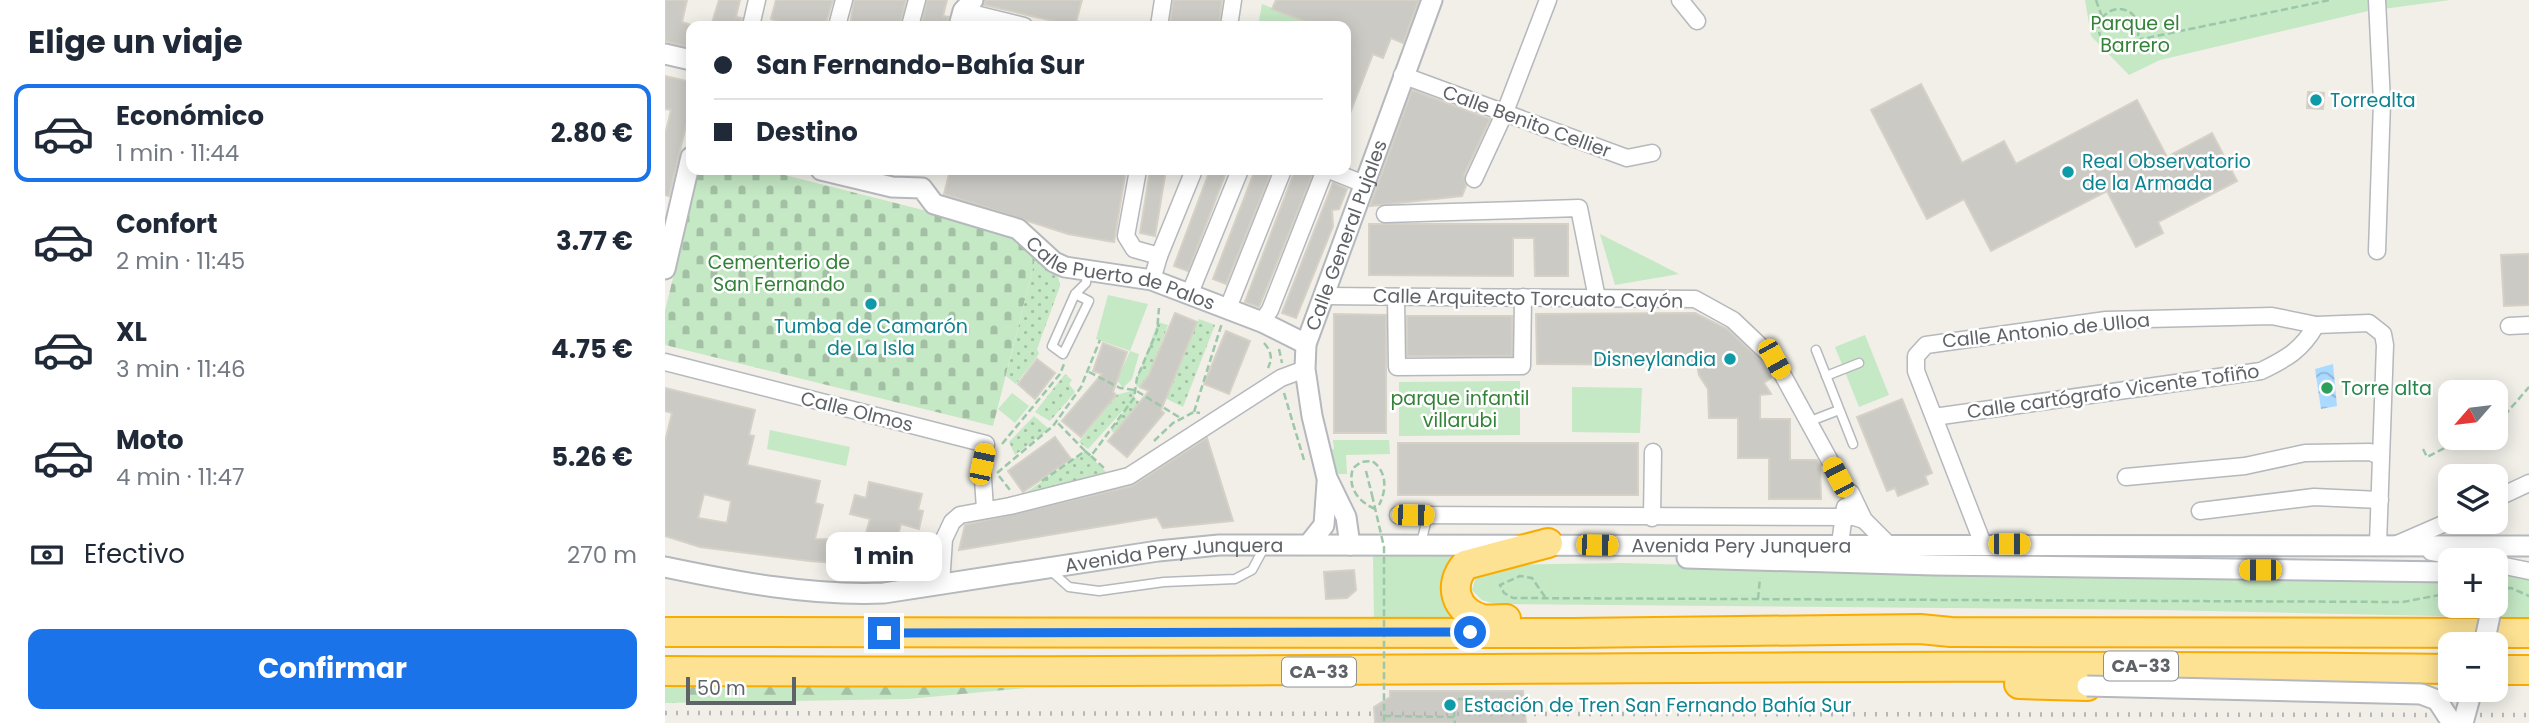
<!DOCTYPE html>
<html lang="es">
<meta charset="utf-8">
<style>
:root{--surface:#fff;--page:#f2f2f3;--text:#1f2937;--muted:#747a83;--line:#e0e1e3;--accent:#1a73e8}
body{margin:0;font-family:Poppins,sans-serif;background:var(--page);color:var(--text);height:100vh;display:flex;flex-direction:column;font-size:26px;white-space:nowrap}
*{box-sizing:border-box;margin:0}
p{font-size:23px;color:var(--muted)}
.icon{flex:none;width:38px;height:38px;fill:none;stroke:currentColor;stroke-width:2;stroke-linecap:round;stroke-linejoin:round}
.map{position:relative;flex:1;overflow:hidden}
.panel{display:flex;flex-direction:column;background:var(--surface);width:665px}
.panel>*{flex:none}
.top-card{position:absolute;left:21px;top:21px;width:665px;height:154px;border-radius:14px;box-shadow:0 4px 18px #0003;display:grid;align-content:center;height:154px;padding:0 28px;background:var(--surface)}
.needle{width:46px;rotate:242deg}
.controls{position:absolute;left:1773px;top:380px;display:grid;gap:14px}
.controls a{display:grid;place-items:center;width:70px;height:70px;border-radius:14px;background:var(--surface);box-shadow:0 4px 18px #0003;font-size:35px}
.scale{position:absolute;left:21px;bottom:18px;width:110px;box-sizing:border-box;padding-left:7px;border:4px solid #5f6368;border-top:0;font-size:19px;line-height:24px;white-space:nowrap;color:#5f6368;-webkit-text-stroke:5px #fff;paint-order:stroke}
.end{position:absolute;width:32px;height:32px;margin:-16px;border:9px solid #1a73e8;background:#fff;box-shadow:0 0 0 4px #fff}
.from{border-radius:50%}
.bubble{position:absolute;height:49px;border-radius:14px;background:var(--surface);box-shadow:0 4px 18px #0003;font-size:23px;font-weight:700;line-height:49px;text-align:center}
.car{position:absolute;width:21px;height:42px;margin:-21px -10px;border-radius:9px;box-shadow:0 0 5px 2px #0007;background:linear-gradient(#f5c518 24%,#345 0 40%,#f5c518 0 76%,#345 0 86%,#f5c518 0)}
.top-card b{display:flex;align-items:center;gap:24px;height:66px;font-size:26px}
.top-card b+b{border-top:2px solid var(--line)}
.top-card i{width:18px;height:18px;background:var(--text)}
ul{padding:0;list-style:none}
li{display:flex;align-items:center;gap:21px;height:98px;margin:0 14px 10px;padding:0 14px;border:4px solid transparent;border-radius:14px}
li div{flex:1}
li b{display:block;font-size:26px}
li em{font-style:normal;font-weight:700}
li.current{border-color:var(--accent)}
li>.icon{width:63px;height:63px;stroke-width:1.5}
h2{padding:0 28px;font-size:32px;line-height:84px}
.pay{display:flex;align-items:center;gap:18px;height:77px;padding:0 28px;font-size:26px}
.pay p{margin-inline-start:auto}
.cta{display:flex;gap:14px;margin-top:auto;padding:14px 28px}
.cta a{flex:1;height:80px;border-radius:14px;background:var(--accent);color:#fff;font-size:28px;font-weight:700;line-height:80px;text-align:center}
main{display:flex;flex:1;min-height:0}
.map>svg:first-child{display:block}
.green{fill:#c5e8c5}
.forest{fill:url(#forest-firs)}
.cemetery{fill:url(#cemetery-stones)}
.garden{fill:url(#garden-dots)}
.water{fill:url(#water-waves)}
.building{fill:#cccac5;stroke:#d6d1c6;stroke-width:2;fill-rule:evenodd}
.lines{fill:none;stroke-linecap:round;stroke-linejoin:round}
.service-casing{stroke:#b5b8bc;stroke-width:11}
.minor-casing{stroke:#b5b8bc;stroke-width:19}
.tertiary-casing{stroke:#b5b8bc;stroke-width:23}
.motorway-casing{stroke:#f9ab00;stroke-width:32}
.path{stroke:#9cc7a9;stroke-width:2.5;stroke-dasharray:7 3.5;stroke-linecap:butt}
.service{stroke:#fff;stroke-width:8}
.minor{stroke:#fff;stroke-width:16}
.tertiary{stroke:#fff;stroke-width:19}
.motorway{stroke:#fde293;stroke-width:28}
.rail{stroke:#b6b7b8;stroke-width:4.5;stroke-dasharray:2 9;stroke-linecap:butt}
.tertiary-bridge-casing{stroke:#b5b8bc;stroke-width:23;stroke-linecap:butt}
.path-bridge{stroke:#9cc7a9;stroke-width:2.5;stroke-dasharray:7 3.5;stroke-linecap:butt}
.tertiary-bridge{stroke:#fff;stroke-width:19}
.route{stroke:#1a73e8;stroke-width:9}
.culture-dot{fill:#0f9aa8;stroke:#fff;stroke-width:2.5}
.leisure-dot{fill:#2e9e5b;stroke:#fff;stroke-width:2.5}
.labels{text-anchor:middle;stroke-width:5;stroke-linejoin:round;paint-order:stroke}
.shield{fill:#fff;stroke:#8f9295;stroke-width:2}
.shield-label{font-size:18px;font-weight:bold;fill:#5f6368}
.park-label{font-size:19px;fill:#348238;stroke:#fff}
.culture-label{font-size:19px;fill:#0d838f;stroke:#fff;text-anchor:start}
.street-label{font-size:19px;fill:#5f6368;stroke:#fff}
.leisure-label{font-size:19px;fill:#27864d;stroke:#fff;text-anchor:start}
</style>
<main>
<section class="panel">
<h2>Elige un viaje</h2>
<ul>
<li class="current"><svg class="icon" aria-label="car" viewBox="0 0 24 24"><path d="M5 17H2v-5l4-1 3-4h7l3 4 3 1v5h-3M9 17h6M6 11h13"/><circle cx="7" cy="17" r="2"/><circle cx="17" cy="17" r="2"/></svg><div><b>Económico</b><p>1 min · 11:44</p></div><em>2.80 €</em></li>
<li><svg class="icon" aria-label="car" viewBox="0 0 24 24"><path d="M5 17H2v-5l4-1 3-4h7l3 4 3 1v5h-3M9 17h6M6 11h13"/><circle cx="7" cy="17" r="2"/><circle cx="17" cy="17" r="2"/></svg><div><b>Confort</b><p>2 min · 11:45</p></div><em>3.77 €</em></li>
<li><svg class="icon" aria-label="car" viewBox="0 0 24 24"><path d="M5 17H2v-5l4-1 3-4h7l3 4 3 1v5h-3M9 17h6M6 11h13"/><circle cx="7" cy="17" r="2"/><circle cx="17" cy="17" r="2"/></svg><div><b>XL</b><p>3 min · 11:46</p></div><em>4.75 €</em></li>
<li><svg class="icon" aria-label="car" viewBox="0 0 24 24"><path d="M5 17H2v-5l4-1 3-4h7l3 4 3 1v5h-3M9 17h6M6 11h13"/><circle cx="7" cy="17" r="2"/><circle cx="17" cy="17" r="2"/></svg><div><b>Moto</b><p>4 min · 11:47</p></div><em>5.26 €</em></li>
</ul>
<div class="pay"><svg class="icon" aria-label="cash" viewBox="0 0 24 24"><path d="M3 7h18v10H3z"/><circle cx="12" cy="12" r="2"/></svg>Efectivo<p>270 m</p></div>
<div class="cta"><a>Confirmar</a></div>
</section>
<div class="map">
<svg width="1864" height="723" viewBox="0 0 1864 723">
<defs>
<pattern id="forest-firs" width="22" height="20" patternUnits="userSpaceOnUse" patternTransform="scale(1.75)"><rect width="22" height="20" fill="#c5e8c5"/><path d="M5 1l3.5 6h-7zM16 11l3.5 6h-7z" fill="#a3c0a4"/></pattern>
<pattern id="cemetery-stones" width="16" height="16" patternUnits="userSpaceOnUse" patternTransform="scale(1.75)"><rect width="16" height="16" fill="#c5e8c5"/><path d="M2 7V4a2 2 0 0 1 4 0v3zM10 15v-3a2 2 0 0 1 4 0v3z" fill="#a3c0a4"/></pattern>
<pattern id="garden-dots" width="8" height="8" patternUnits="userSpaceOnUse" patternTransform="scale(1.75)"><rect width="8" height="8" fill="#c5e8c5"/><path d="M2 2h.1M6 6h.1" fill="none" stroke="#a3c0a4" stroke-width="1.8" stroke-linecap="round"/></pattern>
<pattern id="water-waves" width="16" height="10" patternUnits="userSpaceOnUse" patternTransform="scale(1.75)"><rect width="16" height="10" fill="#aadaff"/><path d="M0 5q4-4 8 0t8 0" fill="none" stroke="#8eb4d2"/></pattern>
</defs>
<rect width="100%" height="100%" fill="#f1efe8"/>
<g class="green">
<path d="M1420,0H1785L1703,11L1495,60L1464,75L1426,36Z"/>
<path d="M597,4L653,26H593Z"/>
<path d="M935,234L1014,274L950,285Z"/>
<path d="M443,295L483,304L465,351L474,354L467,379L458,388L452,380L465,351L431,339Z"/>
<path d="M1200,335L1224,395L1194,407L1170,347Z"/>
<path d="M855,381V435L734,436V382Z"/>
<path d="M907,387L977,388L975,433L907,432Z"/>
<path d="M347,393L364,406L350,423L333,409Z"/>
<path d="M105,430L185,447L181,466L102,449Z"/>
<path d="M668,440H724L725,454L681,455L682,474H666L665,450L669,449Z"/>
<path d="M813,552L791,618L709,619L708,556Z"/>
<path d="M956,563L1494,578L1785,570V606H1830L1831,572L1864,579V618L1498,610L830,604L817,600L807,590L811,576L835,565Z"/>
</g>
<path class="forest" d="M0,685L362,688L243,699L0,703Z"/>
<path class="cemetery" d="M34,170H100L341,231L370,260L328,426L0,345V311Z"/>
<g class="garden">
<path d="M341,231L392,271L395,286L372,349L374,354L351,384L341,376L370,260Z"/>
<path d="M534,319L550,325L518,407L500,398Z"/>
<path d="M493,322L503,325L484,375L475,387L471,386L472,378Z"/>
<path d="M400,374L407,380L404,384L410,392L385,421L370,412Z"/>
<path d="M470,390L469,398L475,402L449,433L446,430L462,406L423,449L414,442L451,395Z"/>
<path d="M369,416L384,429L350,455L344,442Z"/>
<path d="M420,451L443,474L352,499Z"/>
</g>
<path class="water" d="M1668,364L1672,406L1656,409L1650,369Z"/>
<g class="building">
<path d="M0,0H22L17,22L26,25L23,47L0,41Z"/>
<path d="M54,0H75L71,17L77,18L76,26H46Z"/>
<path d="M111,0H168L160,26H125L106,19Z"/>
<path d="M189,0H241L235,26H185Z"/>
<path d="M262,0H282L278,16L284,17L282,26H256Z"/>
<path d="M320,0H417L410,26L319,5Z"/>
<path d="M508,0H557L554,26H505Z"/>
<path d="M611,0H754L738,43L726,38L718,58L708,54L682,121L681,26H652L607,9Z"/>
<path d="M0,76L26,82V105L4,196L0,195V135L6,110L0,109Z"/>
<path d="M1256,84L1297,163L1339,141L1351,164L1472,100L1502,157L1547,133L1572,181L1493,222L1498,233L1471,247L1442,191L1326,251L1299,199L1262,219L1206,110Z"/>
<path d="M747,90L825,119L799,175L801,186L797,196L705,206Z"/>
<path d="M1643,92L1659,93L1658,109L1642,108Z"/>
<path d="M285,170H461L449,242L403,234L279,194Z"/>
<path d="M485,170H501L490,236L475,233Z"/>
<path d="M545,170H562L523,271L509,266Z"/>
<path d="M590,170H607L561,284L548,279Z"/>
<path d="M630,170L648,173L594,307L580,302Z"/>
<path d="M668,183L682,189L674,209L667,210L668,226L631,318L617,313Z"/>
<path d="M704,224H903V276H870L869,238H848V276L704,275Z"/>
<path d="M1864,254V305L1839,306L1836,255Z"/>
<path d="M510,313L532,322L496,410L499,413L462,457L443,441L484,391L475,387L484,375Z"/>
<path d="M1030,313L1062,329L1101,365L1107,377L1099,383L1106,394L1095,395V419H1125V460H1152L1155,465L1156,499H1104V458H1073V418H1044L1043,389L1034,375L1032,365L872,364L871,314Z"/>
<path d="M669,314L721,315V433H669Z"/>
<rect x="742" y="316" width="105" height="40"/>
<path d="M561,331L585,341L564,394L539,384Z"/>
<path d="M438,343L462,352L448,392L451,395L416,437L397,421L437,374L428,371Z"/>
<path d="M372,359L390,373L370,399L353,384Z"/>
<path d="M0,388L90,410L84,435L89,436L82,465L155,481L150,503L158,505L150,539L199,540L205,519L185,514L190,495L201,498L204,482L257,494L253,510L258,511L254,529L236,524L225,567L145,561L35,547L0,536V442L7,413L0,411ZM39,494L66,501L62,523L33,518Z"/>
<path d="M1237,399L1267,473L1260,476L1263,484L1233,496L1230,488L1222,491L1192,417Z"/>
<path d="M390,437L406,459L358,492L343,471Z"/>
<path d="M542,438L568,521L498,528L492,517L294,550L300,525L467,486Z"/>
<rect x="733" y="443" width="240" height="52"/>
<path d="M689,570L691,590L682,598L661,599L659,572Z"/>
<path d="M725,691H858L861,723H710L709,707L725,697Z"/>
</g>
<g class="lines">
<defs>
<g id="service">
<path d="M410,294L424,301L398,354L387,346L410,294L421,283L422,272"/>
<path d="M1151,350L1188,444"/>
<path d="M1161,376L1194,363"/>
<path d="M1143,422L1174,410"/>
<path d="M756,543L763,515"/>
<path d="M385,570L404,587L434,591L499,582L570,579L587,570L600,546"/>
</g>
<g id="minor">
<path d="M1015,0L1032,21"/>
<path d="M1712,0L1717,102L1712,251"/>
<path d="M298,11L359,26"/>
<path d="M86,26L92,0"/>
<path d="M172,26L179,0"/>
<path d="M245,26L252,0"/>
<path d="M494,26L498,0"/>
<path d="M564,26L568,0"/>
<path d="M737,75L962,158L987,153"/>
<path d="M473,170L461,236L469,249L494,256L487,280"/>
<path d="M664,170L699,184"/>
<path d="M809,179L840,112L883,0"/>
<path d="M720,214L914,208L932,298"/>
<path d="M494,256L529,170"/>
<path d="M525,293L575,170"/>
<path d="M657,296L1030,299L1068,320L1109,359L1181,490L1186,493L1199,520L1223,544"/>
<path d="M731,297L732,367L857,366L858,297"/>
<path d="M563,308L618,170"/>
<path d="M597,322L605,310L660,170"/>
<path d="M1844,326L1864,325"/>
<path d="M0,362L321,444L317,464L320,509"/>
<path d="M1269,417L1596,371C1621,359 1637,350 1651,325"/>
<path d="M1461,477L1580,466L1640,453L1705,452L1715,456"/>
<path d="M1830,499L1864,483"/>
<path d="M1535,511L1649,497L1715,500"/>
<path d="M733,515L1189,517L1199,520"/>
<path d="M987,518L988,452"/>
<path d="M1175,544L1180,507"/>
<path d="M1318,544L1251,371V356L1261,345L1441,320L1607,316L1651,325L1704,323L1718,334L1720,345L1713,544"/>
<path d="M1732,544L1785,521"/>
<path d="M1766,552L1810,560"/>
<path d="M1830,564L1864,571"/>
<path d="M276,585L279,539L287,522L295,515L345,506L464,476L616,378L640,369"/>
</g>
<g id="tertiary">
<path d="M294,26L298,11L308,0"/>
<path d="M0,54L26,60"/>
<path id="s1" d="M156,170L227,187L257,188L269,204L353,229L389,262L400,267L487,280L597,322L641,344"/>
<path d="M0,269L26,157"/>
<path d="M644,544L659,525L662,483"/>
<path id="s2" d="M685,545L681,517L662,478L647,416L640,369L641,344L767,0"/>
<path d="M1022,558L1269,565L1785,572"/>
<path id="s3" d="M0,567C72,582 145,596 219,593L493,551L554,545L1864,546"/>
</g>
<g id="motorway">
<path d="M841,619C834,619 824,620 817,619C790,611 783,585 800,565L883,543"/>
<path d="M0,632L908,633L1255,629L1286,632L1864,633"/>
<path d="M1830,670H1864"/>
<path d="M0,671C595,674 1190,662 1785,669"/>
<path d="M1354,684L1422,686"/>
</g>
</defs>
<use href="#service" class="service-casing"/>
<use href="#minor" class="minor-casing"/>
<use href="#tertiary" class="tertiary-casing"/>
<use href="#motorway" class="motorway-casing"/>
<g class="path">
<path d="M1431,0L1437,17"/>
<circle cx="1454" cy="29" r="20"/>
<path d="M1472,40L1665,0"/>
<path d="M599,343C606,351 608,358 603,368"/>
<path d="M614,349L617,363"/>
<path d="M424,372L455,388L470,390L517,419"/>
<path d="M619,393L639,460"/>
<path d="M529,412L557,323"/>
<path d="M1830,420L1839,416L1864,387"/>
<path d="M489,441L508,423L529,412L535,413"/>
<path d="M337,444L395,374L399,364"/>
<path d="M1758,449L1762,457L1799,438"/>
<path d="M420,451L426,456L469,398L472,378L492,331L494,308"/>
<path d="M426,456L439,468"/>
<path d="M701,471L707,495"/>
<path d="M332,473L388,426L416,387L435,340"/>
<path d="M334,476L345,490"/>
<path d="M377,481L420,451L391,421"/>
<path d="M710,509C693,501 682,488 688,468L696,462L707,461C722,471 722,490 714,505"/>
<path d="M1831,589L1846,588L1864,596"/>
<path d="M880,597L867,578L855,576L835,585L839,593L848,598L1738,602L1785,593"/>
<path d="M1093,599L1095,578"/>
<path d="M719,716L789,717L790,723"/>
</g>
<use href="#service" class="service"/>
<use href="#minor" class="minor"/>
<use href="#tertiary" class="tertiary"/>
<use href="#motorway" class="motorway"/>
<path class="rail" d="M0,713L1864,715"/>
<defs>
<g id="tertiary-bridge">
<path d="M1819,644L1827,606"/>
<path d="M1422,686L1756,694L1772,700L1787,723"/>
<path d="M1798,723L1807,690"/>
</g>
</defs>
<use href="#tertiary-bridge" class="tertiary-bridge-casing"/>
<g class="path-bridge">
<path d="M707,495L719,547V723"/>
<path d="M789,717L790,699L821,700"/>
</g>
<use href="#tertiary-bridge" class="tertiary-bridge"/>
</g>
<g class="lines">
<path class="route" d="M219,633L805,632"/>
</g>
<g class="culture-dot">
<circle cx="1651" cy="100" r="7"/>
<circle cx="1403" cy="172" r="7"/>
<circle cx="206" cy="304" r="7"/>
<circle cx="1065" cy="359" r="7"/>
<circle cx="785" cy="705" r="7"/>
</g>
<circle class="leisure-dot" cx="1662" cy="388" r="7"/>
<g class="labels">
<g class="shield">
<rect x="1439" y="651.5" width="74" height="29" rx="5"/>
<rect x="617" y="657.5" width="74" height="29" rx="5"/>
</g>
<g class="shield-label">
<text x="1476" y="672">CA-33</text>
<text x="654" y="678">CA-33</text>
</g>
<g class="park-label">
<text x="1470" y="30">Parque el<tspan x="1470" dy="22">Barrero</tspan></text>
<text x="114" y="269">Cementerio de<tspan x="114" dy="22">San Fernando</tspan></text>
<text x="795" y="405">parque infantil<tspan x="795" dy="22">villarubi</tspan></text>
</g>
<g class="culture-label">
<text x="1665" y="107">Torrealta</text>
<text x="1417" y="168">Real Observatorio<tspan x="1417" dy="22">de la Armada</tspan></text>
<text x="206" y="333" text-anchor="middle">Tumba de Camarón<tspan x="206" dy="22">de La Isla</tspan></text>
<text x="1051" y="366" text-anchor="end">Disneylandia</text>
<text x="799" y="712">Estación de Tren San Fernando Bahía Sur</text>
</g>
<g class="street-label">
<text transform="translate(862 121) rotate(20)" y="7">Calle Benito Cellier</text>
<text dy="7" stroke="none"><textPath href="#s2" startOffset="324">Calle General Pujales</textPath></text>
<text dy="7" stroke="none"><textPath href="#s1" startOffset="326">Calle Puerto de Palos</textPath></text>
<text transform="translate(863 298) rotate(1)" y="7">Calle Arquitecto Torcuato Cayón</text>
<text transform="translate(1381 330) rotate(-6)" y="7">Calle Antonio de Ulloa</text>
<text transform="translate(1448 391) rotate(-8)" y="7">Calle cartógrafo Vicente Tofiño</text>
<text transform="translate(192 411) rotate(14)" y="7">Calle Olmos</text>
<text dy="7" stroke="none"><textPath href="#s3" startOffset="1082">Avenida Pery Junquera</textPath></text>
<text dy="7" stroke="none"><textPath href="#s3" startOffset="514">Avenida Pery Junquera</textPath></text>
</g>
<g class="leisure-label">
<text x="1676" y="395">Torre alta</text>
</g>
</g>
</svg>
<div class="controls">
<a><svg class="needle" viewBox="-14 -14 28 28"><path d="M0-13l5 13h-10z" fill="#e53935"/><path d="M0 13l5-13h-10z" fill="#747a83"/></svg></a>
<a><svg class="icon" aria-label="layers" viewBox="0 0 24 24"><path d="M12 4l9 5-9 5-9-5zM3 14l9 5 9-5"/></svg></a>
<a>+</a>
<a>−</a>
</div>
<div class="scale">50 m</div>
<i class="end from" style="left:805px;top:632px"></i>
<i class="end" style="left:219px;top:633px"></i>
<div class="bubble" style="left:161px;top:532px;width:116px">1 min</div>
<i class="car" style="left:1109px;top:359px;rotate:151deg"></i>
<i class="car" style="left:317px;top:464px;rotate:12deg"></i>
<i class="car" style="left:1173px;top:477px;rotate:332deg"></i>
<i class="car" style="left:748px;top:515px;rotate:91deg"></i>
<i class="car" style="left:1344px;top:544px;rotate:90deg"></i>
<i class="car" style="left:932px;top:545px;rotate:91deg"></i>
<i class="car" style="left:1595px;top:570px;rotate:270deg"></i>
<div class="top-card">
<b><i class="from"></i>San Fernando-Bahía Sur</b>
<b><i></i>Destino</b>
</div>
</div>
</main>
